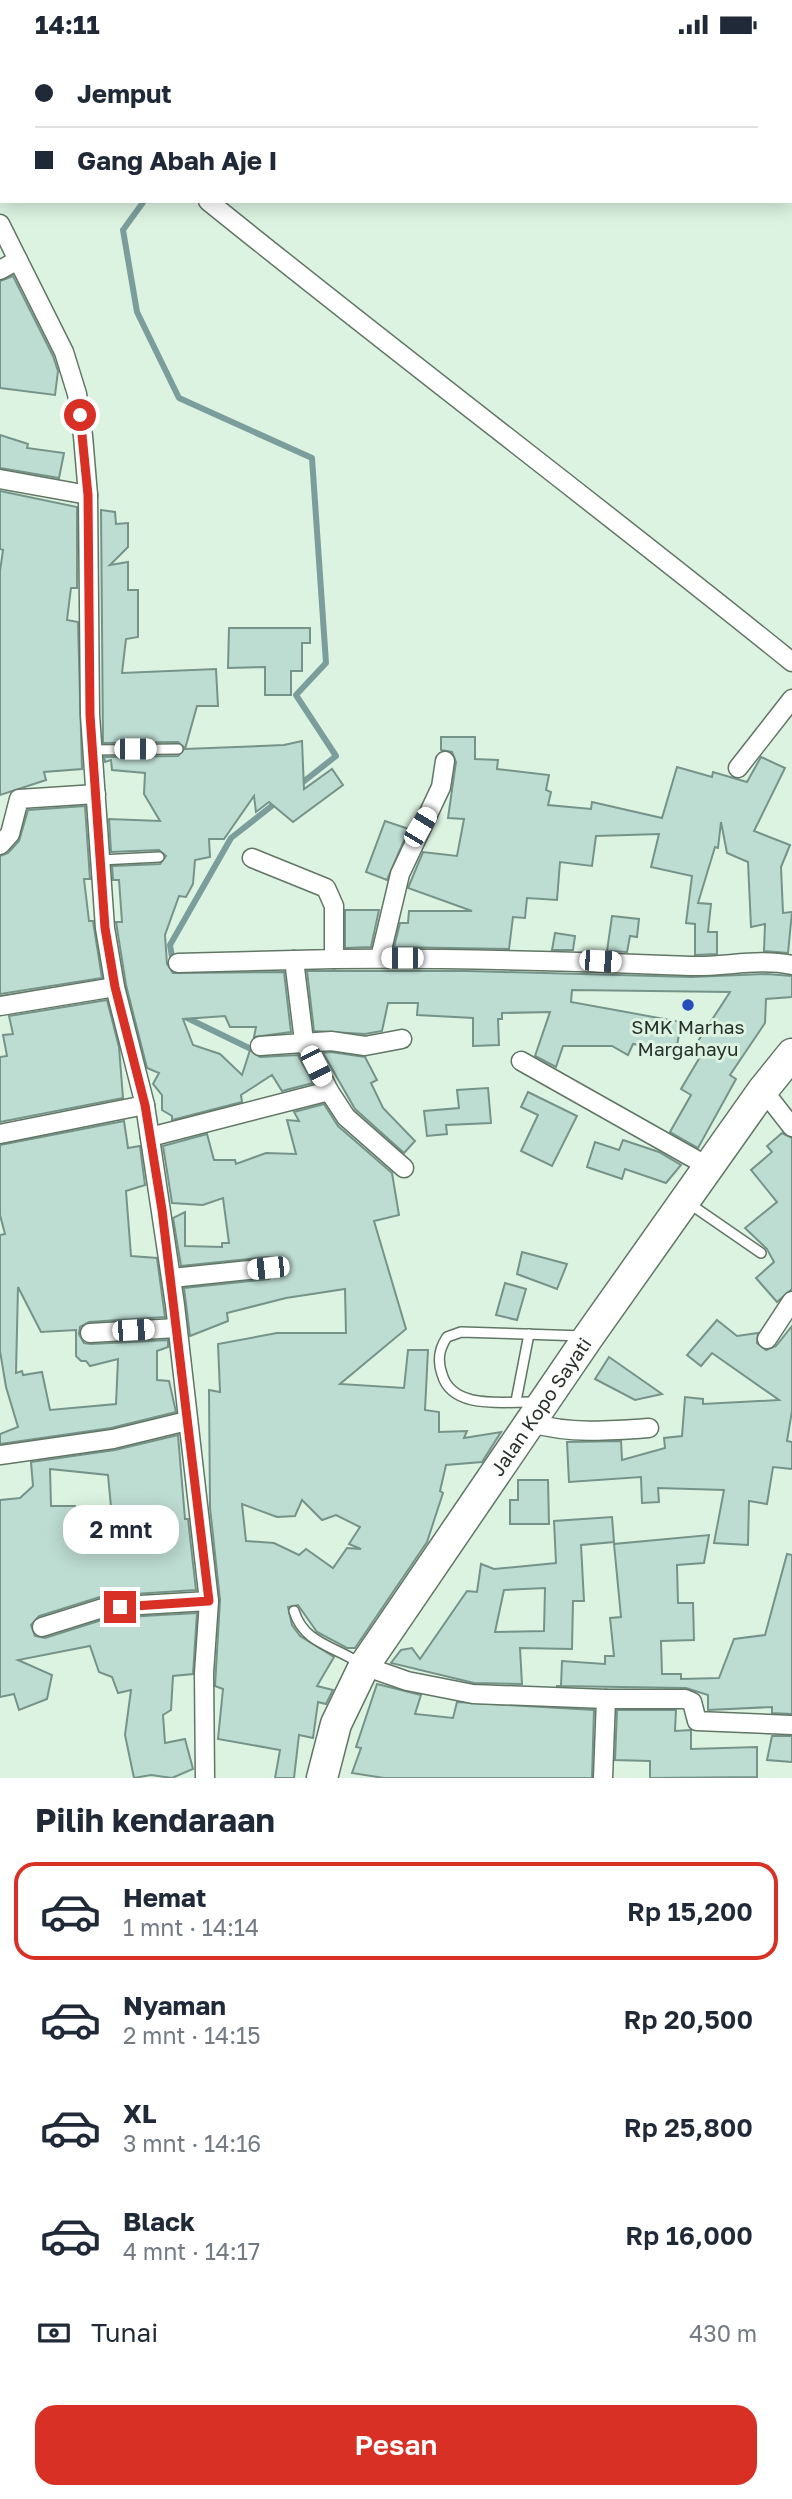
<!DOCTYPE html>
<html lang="id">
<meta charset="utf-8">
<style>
:root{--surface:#fff;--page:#f2f2f3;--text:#1f2937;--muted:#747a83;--line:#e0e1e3;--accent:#d93025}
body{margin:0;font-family:"Golos Text",sans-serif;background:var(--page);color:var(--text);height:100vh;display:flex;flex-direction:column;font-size:26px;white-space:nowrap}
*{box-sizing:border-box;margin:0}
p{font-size:23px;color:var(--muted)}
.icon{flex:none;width:38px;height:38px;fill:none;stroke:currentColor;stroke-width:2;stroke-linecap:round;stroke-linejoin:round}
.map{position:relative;height:1729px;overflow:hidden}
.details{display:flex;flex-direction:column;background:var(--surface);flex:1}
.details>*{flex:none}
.hud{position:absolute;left:0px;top:0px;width:793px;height:154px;box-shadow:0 4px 18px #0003;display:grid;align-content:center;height:154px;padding:0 35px;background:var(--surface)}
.end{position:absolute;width:32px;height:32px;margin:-16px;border:9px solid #d93025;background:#fff;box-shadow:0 0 0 4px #fff}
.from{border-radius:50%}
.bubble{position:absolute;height:49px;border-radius:21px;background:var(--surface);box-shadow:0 4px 18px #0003;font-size:23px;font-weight:600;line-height:49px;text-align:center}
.car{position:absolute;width:21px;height:42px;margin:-21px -10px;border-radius:9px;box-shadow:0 0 5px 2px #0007;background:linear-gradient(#fff 24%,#345 0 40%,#fff 0 76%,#345 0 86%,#fff 0)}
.hud b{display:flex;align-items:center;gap:24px;height:66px;font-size:26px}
.hud b+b{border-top:2px solid var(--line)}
.hud i{width:18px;height:18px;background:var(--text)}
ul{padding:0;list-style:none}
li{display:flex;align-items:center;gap:21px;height:98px;margin:0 14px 10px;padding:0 21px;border:4px solid transparent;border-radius:21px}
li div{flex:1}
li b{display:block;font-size:26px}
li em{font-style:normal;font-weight:600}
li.selected{border-color:var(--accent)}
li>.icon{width:63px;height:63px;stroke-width:1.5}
h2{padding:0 35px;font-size:32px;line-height:84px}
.pay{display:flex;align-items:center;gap:18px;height:77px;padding:0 35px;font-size:26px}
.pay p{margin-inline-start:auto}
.action{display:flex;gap:14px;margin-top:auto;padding:14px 35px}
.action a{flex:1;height:80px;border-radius:21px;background:var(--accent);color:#fff;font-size:28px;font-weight:600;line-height:80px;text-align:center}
.status{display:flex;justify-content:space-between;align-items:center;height:49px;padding:0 35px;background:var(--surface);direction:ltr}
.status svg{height:19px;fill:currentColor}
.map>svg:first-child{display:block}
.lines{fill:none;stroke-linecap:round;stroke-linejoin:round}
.stream{stroke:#7b9e9c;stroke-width:6}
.building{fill:#bddcd2;stroke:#76938a;stroke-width:2;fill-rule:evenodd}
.lane-casing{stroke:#617665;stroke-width:12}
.street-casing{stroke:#617665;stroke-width:21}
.primary-casing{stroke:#617665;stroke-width:33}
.lane{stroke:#fff;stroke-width:9}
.street{stroke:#fff;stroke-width:18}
.primary{stroke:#fff;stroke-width:30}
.route{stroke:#d93025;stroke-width:9}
.poi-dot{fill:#254cbb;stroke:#dcf3e1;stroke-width:2.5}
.labels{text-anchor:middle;stroke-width:6;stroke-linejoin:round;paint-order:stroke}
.poi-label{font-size:19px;fill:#273029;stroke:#dcf3e1}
.street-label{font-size:19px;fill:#273029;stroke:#dcf3e1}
</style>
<div class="status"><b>14:11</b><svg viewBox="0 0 49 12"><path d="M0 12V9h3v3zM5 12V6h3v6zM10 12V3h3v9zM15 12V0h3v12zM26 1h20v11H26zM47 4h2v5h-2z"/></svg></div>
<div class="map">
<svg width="792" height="1729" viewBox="0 0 792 1729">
<rect width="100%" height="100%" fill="#dcf3e1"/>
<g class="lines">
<g class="stream">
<path d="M107,0L109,2"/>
<path d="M144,152L123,181L137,263L179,349L312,409L326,614L296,646L336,707L298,737"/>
<path d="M176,932L170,896L231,789L278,752"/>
<path d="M183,967L251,1000"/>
</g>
</g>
<g class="building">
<path d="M13,227L53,307L58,322L55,346L0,339V232Z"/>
<path d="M0,386L28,395L27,399L64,404L59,429L0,419Z"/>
<path d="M0,442L77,458V539H71L67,571L78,573L82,720L44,723L46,731L0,746V522L3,501L0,500Z"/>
<path d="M101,461L115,463L116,475L128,474V498L110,516L128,513V541H138V588L126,590L122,624L216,620L218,657H197L185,700L284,696L302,692L304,740L332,720L343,736L293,773L269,753L256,763L254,747L224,790H209L210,808L195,811L193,835L186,848L179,847L165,886L167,915L173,924L284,923L291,983L254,988L256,978H230L225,967L183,970L193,996L220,1005L242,1026L250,1001L260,1008L298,1006L313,1034L282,1042L272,1026L241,1046L242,1053L172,1071V1067L162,1061V1046L153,1035L159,1024L147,1019L126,936L116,873H122L119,831H113L112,817L160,815L166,807L159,801L111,803L109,770L160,772L144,745L145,724L112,721L111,711L105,713L104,708L178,707L185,699L178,693L103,694Z"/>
<path d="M229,579H310V594H302V622H291V646H265V618L228,619Z"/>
<path d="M441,688H475V710L498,711L497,720L549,726L546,741L551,743L548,756L591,760L592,753L662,769L677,718L712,728L713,723L747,733L761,708L785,719L754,782L790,796L781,818L783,864L792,863L788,904L764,902L765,875L751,878L748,813L727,804L721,773L718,799L715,798L698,854L711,855L708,883H717V905L695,906V875L686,874L692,827L651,818L659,785L596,787L592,817L560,813L557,851L527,849L525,869L513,868L509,900L394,898L400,874H408L409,862H472L408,839L423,803L457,807L464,770L448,769L456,713L452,703L441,701Z"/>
<path d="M85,757L90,830H84L89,872H93L102,929L0,945V807L8,804L19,792L28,761Z"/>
<path d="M385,772L409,780L387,831L366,823Z"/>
<path d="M345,861H379L371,898L345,899Z"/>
<path d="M612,867L639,870L637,888L630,887L627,903L607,902Z"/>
<path d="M555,884L575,887L573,901H552Z"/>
<path d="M307,922H468L691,928L767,925L792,927V948L766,950L765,974L730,1026L736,1030L698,1099L670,1083L691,1046L681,1040L700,1008L689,1006L730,943L572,941L571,953L681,973L676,1003L633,995L628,1006L612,997H563L556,1018L535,1007L550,963L502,964V970H498L499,996L473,997V969L417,966L418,954H388L382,982L365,985L314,982Z"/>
<path d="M107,951L119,998L123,1049L0,1073V1008L7,1007L3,986L13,985L9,967Z"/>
<path d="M331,1003L365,1008L377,1031L371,1034L383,1059L415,1092L404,1104L355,1060L323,1004Z"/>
<path d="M488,1039L491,1074L446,1076L447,1085L427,1087L424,1062L459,1059L457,1041Z"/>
<path d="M528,1043L577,1067L552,1117L521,1102L538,1066L521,1058Z"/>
<path d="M324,1055L338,1077L392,1124L399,1166L374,1172L406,1280L340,1335L404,1339L408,1301H428L425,1361L439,1363V1383L467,1382L464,1389L501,1383L482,1413L446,1416L440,1442L443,1444L427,1493L355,1599H347L317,1583L298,1556L288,1558L292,1576L300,1587L334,1608L317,1637L333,1641L326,1655L318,1653L313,1689L299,1686L294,1729H275L280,1701L218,1690L223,1640L215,1637L220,1551L210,1459L209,1341L220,1343L218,1295L277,1284H346L345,1240L286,1249L227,1264L228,1272L190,1287L184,1239L269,1230L278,1224L279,1217L273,1209L267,1208L181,1217L173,1169L185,1163V1197L222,1198V1194H229L223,1149L203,1156L172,1154L163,1097L207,1085L214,1111H235L236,1115L266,1104L296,1105L287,1071L299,1072L294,1063ZM302,1451L322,1471L336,1466L360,1478L349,1495L361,1500L347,1499L333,1519L306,1500L299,1506L274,1494L246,1492L242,1455L277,1468L295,1467Z"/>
<path d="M124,1072L128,1099L140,1097L145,1136L126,1142L131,1207L157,1209L165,1268L89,1273L80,1278L79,1285L84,1294L91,1295L168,1291V1298L157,1302V1331L169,1332L176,1363L111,1379L0,1395V1385L18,1378L6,1338L0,1302V1186L5,1185L0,1166V1096ZM18,1238L41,1283L76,1281V1307L81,1312H86L90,1317L118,1310L116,1355L50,1361L42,1323L23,1326L22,1322L16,1324Z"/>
<path d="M782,1084L792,1089V1240L777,1253L756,1229L774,1213L767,1200L745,1179L777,1153L751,1121L772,1103L767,1097Z"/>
<path d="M623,1091L659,1103L681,1116L666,1134L625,1120L622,1130L587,1118L595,1093L619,1101Z"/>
<path d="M522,1203L567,1215L557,1240L517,1225Z"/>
<path d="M505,1234L526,1240L517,1271L496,1266Z"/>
<path d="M717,1271L737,1287L758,1284L757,1294L766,1301L776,1297L792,1277V1362L787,1392L792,1393V1420L773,1418L767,1455L749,1452L748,1496L714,1494L724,1441L658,1439L659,1453L642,1454L641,1428L569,1433L567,1393L621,1392L622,1411L665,1399L664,1389L682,1387L685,1348L703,1350V1355L779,1351L712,1304L701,1317L687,1306Z"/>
<path d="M609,1308L662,1345L635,1351L595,1330Z"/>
<path d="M178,1386L185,1470H188L196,1541L103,1547L39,1567L31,1576L35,1587L45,1589L108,1569L197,1564L193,1625L173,1627L171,1661L163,1666L165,1694L185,1690L193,1720L172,1729L151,1726L134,1729L125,1686L131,1641L118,1644L112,1628L99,1623L90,1597L18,1611L52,1626L47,1650L19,1661L14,1645L0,1648V1451L20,1449L33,1437L31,1413L115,1401ZM50,1420L108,1426L111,1458L78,1468L75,1457H51Z"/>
<path d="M518,1431H548L549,1475H510V1451H518Z"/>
<path d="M612,1468L614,1493L581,1496L584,1552H573L572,1600L520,1599L522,1635L474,1634L391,1614L401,1601L412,1599L420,1610L467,1542L477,1543L481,1515L494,1520L556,1514L554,1472ZM545,1539L544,1582L495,1583L504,1541Z"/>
<path d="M709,1486L704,1514L677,1516L678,1554H693L694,1591L661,1592L662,1625H681V1630L719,1629L734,1590L765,1586L787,1505L792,1506V1665L772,1664V1658L708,1661V1646L686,1639L556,1637H561L562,1612L605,1615V1607H614L610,1569L621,1568L614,1495Z"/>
<path d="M377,1635L421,1646L415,1665L453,1669L457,1653L594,1661L592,1729H384L352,1724L361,1699L356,1698Z"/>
<path d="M617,1661H676L675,1682L691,1681V1700L757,1698V1728L650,1729V1712L615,1711Z"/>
<path d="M772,1687H792V1713L767,1711Z"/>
</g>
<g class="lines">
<defs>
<g id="lane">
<path d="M93,701L178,700"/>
<path d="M100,811L159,808"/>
<path d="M687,1153L761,1204"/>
<path d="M516,1352L529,1285"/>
<path d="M536,1353C506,1352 452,1362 442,1325C437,1311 439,1300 447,1288L461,1283L583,1287"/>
<path d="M294,1562C304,1595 335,1597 361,1615"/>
</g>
<g id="street">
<path d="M14,0L17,2"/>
<path d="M208,152C401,308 599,457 792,613"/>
<path d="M0,175L64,303L77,345L83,387L88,446L90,666L105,879L115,938L145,1056L175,1256L209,1552L204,1624L205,1729"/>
<path d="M0,221L18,211"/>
<path d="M0,430L88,446"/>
<path d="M738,719L792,650"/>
<path d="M0,796L10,785L19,750L96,745"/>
<path d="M380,909L400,825L441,738L445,712"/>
<path d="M334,910C453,909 572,912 691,917C725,918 759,909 792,916"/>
<path d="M294,911L304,992L329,1042L346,1068L404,1119"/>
<path d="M178,914L334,910V857L326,839L252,809"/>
<path d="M0,957L115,938"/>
<path d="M260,997L331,992L365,997L402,990"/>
<path d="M521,1012L709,1118"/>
<path d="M763,1041L792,1078"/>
<path d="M0,1085L145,1056"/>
<path d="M150,1088L329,1042"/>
<path d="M172,1229L268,1219"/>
<path d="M90,1284L177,1279"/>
<path d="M767,1290L792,1252"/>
<path d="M531,1374C570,1385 609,1382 649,1379"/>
<path d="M0,1406L113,1390L187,1372"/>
<path d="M42,1578L106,1558L209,1552"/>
<path d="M364,1617L407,1632L473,1645L606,1650L603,1729"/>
<path d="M606,1650H685L692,1653L697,1672L792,1676"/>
</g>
<g id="primary">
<path id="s1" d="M322,1729L336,1675L364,1617L589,1287L763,1041L792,1005"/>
</g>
</defs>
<use href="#lane" class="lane-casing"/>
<use href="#street" class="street-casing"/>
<use href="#primary" class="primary-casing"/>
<use href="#lane" class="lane"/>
<use href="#street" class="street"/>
<use href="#primary" class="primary"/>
</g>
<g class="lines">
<path class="route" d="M80,366L88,446L90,666L105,879L115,938L145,1056L162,1161L209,1552L120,1558"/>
</g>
<circle class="poi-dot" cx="688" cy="956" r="7"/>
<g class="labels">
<g class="poi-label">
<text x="688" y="985">SMK Marhas<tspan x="688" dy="22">Margahayu</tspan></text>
</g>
<g class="street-label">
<text dy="7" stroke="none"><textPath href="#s1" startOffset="434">Jalan Kopo Sayati</textPath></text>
</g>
</g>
</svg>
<i class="end from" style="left:80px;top:366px"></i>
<i class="end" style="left:120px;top:1558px"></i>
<div class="bubble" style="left:63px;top:1456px;width:116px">2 mnt</div>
<i class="car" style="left:135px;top:700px;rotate:90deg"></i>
<i class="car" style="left:420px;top:778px;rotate:31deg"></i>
<i class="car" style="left:402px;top:909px;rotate:270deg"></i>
<i class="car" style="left:600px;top:912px;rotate:94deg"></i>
<i class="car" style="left:316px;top:1017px;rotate:153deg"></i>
<i class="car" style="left:268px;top:1219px;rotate:264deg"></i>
<i class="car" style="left:133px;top:1281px;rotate:87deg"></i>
<div class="hud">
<b><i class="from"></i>Jemput</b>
<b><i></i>Gang Abah Aje I</b>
</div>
</div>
<section class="details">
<h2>Pilih kendaraan</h2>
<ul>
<li class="selected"><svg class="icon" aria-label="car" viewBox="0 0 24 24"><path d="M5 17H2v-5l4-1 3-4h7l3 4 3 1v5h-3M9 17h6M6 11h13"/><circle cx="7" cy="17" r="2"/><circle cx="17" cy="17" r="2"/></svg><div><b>Hemat</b><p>1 mnt · 14:14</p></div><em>Rp 15,200</em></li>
<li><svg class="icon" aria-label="car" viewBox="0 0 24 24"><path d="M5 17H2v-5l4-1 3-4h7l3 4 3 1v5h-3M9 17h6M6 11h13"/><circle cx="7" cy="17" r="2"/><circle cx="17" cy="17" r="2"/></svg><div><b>Nyaman</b><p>2 mnt · 14:15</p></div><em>Rp 20,500</em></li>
<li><svg class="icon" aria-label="car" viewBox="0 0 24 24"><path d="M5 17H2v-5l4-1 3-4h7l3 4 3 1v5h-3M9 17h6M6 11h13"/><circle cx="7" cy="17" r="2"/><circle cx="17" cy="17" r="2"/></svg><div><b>XL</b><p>3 mnt · 14:16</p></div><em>Rp 25,800</em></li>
<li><svg class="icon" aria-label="car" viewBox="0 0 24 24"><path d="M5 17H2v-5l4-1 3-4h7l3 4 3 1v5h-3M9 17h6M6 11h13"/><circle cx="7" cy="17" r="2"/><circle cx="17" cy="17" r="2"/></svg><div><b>Black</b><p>4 mnt · 14:17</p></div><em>Rp 16,000</em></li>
</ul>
<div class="pay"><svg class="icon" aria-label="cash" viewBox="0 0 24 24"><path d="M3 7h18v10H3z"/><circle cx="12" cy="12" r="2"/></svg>Tunai<p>430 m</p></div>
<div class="action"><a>Pesan</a></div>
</section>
